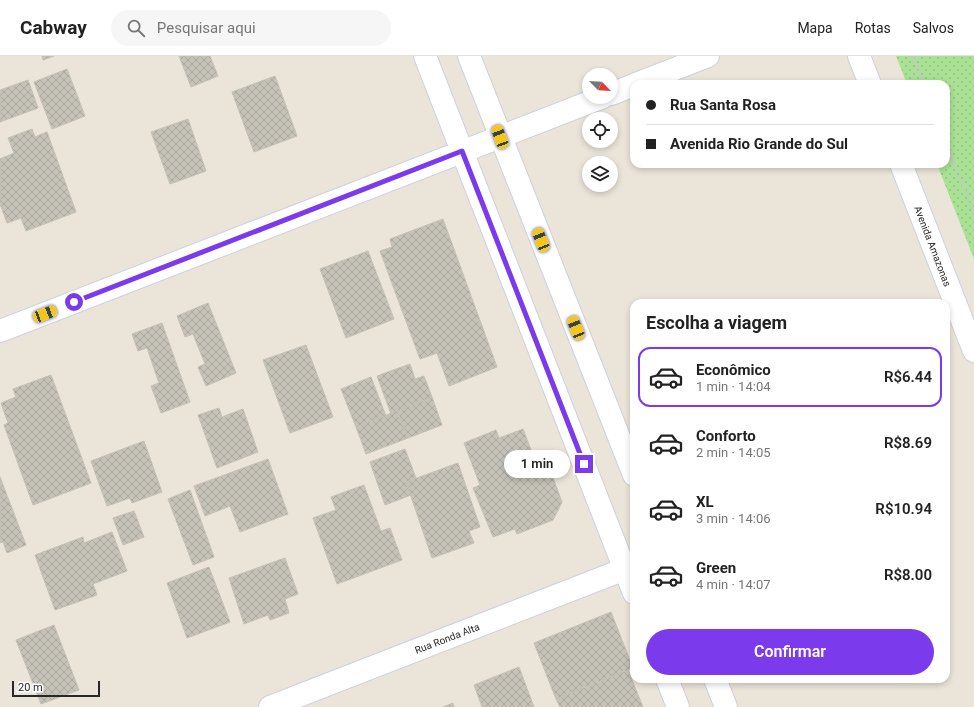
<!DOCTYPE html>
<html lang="pt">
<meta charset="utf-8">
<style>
:root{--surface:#fff;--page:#f6f6f6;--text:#222;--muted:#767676;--line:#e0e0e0;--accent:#7c3aed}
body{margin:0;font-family:Roboto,sans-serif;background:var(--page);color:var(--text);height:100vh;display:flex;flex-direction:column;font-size:15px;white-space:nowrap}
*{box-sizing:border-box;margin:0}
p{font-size:13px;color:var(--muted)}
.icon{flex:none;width:22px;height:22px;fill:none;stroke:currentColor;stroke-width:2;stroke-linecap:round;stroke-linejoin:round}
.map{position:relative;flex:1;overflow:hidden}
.drawer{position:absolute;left:630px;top:243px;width:320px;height:384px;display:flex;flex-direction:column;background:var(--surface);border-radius:12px;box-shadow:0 2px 6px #0003}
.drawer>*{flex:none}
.hud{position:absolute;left:630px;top:24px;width:320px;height:88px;border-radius:12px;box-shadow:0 2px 6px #0003;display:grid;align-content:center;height:88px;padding:0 16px;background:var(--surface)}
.needle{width:26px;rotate:114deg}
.controls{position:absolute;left:582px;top:12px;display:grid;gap:8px}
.controls a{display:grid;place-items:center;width:36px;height:36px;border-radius:50%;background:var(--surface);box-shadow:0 2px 6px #0003;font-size:20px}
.scale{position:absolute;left:12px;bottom:10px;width:88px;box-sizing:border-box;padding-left:4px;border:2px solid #282828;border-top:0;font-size:11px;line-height:14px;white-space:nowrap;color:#282828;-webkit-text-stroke:3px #fff;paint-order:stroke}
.end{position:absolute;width:18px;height:18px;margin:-9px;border:5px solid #7c3aed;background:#fff;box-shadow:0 0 0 2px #fff}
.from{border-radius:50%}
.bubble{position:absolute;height:28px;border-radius:14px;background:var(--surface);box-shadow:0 2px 6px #0003;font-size:13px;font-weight:600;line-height:28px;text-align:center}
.car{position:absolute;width:12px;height:24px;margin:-12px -6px;border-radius:5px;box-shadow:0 0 3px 1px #0007;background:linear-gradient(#f5c518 24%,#345 0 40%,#f5c518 0 76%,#345 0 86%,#f5c518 0)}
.hud b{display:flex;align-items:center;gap:14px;height:38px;font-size:15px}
.hud b+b{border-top:1px solid var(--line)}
.hud i{width:10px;height:10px;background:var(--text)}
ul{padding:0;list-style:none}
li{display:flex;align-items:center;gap:12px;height:60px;margin:0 8px 6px;padding:0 8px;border:2px solid transparent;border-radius:12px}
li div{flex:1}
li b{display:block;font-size:15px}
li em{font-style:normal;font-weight:600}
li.on{border-color:var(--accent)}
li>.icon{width:36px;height:36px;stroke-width:1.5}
h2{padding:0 16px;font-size:18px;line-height:48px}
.primary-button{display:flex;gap:8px;margin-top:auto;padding:8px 16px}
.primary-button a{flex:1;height:46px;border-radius:24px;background:var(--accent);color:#fff;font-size:16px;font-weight:600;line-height:46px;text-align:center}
header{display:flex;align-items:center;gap:24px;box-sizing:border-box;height:56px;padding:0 20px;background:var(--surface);border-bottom:1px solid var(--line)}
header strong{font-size:19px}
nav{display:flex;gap:22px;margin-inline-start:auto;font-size:14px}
.search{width:280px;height:36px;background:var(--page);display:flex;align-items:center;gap:10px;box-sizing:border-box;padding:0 14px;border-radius:22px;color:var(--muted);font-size:15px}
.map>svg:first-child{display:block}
.grass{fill:url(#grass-dots)}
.building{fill:url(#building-cross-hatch);stroke:#c5c0b3}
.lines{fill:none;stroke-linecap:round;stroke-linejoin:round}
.minor-casing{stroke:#ced0e1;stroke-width:24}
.tertiary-casing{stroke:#ced0e1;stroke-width:24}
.path{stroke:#c7c7c7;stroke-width:2.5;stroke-dasharray:3 2;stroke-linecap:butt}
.minor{stroke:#fff;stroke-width:22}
.tertiary{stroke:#fff;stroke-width:22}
.route{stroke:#7c3aed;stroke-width:5}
.labels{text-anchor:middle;stroke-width:3;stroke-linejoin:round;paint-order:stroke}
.street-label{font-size:10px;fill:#282828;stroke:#fff}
</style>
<header>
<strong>Cabway</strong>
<div class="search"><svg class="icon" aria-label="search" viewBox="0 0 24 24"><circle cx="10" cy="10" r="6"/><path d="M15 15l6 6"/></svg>Pesquisar aqui</div>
<nav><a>Mapa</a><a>Rotas</a><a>Salvos</a></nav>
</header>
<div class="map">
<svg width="974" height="651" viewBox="0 0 974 651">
<defs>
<pattern id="grass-dots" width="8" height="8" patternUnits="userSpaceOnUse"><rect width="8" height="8" fill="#a9e195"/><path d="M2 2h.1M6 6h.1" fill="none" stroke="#91c180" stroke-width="1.8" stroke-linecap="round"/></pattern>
<pattern id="building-cross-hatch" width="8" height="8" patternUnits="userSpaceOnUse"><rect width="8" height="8" fill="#c5c2b8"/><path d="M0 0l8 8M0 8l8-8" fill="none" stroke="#a9a79e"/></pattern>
</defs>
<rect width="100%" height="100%" fill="#eae4d9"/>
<path class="grass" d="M896,0H974V203L937,108H946V28H907Z"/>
<g class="building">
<path d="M42,0H54L43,4Z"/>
<path d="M179,0H210L218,20L191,31Z"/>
<path d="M67,13L85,60L52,73L34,26Z"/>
<path d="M275,20L297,80L254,96L232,36Z"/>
<path d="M28,24L38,52L0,66V34Z"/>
<path d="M188,63L206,115L170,128L151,76Z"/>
<path d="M32,73L35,81L47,76L76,156L26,175L21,162L7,167L0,148V103L14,97L8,82Z"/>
<path d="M443,163L497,311L449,330L437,297L420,303L380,195L392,191L390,183Z"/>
<path d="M368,195L394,263L346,282L320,213Z"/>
<path d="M208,247L236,317L206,330L198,311L205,308L193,278L185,281L177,260Z"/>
<path d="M162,267L190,346L161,357L151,330L159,327L147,292L138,295L132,278Z"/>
<path d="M306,289L333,361L290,377L263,304Z"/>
<path d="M410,308L415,323L424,320L432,341L391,358L377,320Z"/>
<path d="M51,319L91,427L33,449L4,369L8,367L1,347L16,341L13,333Z"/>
<path d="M371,321L386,360L356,371L341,333Z"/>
<path d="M432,341L442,369L408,382L397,355Z"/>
<path d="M219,352L222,361L243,353L258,396L217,412L198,359Z"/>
<path d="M397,355L408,382L366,398L356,371Z"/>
<path d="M523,373L538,412L548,408L562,446L553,464L517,478L515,473L493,481L473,432L480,429L464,387L496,374L499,382Z"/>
<path d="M144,385L162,436L132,447L130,442L107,450L91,405Z"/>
<path d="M405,393L416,422L406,426L411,439L385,449L370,406Z"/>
<path d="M268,403L288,458L240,476L230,450L205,460L194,430Z"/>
<path d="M458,407L480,471L469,475L474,487L432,502L406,426Z"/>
<path d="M0,421L26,489L7,497L3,486L0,487Z"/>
<path d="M364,429L381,475L390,472L402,504L337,528L313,462L336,454L331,441Z"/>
<path d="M190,434L214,501L193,509L168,443Z"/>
<path d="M134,455L144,481L123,489L113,462Z"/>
<path d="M112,476L127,515L93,528L97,539L55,554L35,499L83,481L84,487Z"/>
<path d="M285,502L298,538L285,543L289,557L270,564L268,559L244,568L229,522Z"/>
<path d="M209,511L230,566L187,582L167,527Z"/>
<path d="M611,556L633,612L556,643L534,587Z"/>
<path d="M54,569L79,634L41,648L16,584Z"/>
<path d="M519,611L534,651H482L474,629Z"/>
<path d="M628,614L643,651H560L556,643Z"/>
<path d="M453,647L454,651H443Z"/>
</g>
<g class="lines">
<defs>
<g id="minor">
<path d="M636,28L708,0"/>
<path d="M611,38L634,29"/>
<path d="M0,275L603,41"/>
<path d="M270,651L625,513"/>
</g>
<g id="tertiary">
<path d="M425,0L634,537"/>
<path d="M469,0L634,419"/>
<path d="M859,0L870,28"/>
<path d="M901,108L974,295"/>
<path d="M667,623L678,651"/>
<path d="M715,623L726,651"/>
</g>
</defs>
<use href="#minor" class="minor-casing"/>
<use href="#tertiary" class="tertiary-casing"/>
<g class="path">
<path d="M913,0L924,28"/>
<path d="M946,86L974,158"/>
</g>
<use href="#minor" class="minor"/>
<use href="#tertiary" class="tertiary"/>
</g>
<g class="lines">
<path class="route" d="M74,246L462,95L584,408"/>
</g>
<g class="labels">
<g class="street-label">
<text transform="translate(933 190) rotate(69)" y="4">Avenida Amazonas</text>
<text transform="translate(447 582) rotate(-21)" y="4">Rua Ronda Alta</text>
</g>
</g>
</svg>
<div class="controls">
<a><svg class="needle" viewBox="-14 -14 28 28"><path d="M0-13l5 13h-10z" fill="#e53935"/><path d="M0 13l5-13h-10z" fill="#767676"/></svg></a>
<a><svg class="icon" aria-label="locate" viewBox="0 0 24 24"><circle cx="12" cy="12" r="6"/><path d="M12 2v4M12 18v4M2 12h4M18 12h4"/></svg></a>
<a><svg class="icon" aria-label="layers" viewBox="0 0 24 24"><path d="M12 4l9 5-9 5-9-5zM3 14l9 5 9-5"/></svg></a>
</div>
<div class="scale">20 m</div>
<i class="end from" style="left:74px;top:246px"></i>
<i class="end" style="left:584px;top:408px"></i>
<div class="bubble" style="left:504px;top:394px;width:66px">1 min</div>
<i class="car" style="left:500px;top:81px;rotate:339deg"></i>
<i class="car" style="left:541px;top:184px;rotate:338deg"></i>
<i class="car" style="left:45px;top:258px;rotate:69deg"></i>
<i class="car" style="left:576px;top:272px;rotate:338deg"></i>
<div class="hud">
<b><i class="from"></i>Rua Santa Rosa</b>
<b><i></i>Avenida Rio Grande do Sul</b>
</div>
<section class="drawer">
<h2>Escolha a viagem</h2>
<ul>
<li class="on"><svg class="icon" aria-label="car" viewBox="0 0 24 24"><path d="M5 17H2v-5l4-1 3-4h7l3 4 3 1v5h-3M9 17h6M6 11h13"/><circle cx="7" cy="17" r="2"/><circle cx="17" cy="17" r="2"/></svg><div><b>Econômico</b><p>1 min · 14:04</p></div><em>R$6.44</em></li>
<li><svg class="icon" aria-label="car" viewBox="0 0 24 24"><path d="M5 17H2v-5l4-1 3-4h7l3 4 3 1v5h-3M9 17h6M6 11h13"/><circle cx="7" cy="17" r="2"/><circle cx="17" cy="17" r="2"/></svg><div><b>Conforto</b><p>2 min · 14:05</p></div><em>R$8.69</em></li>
<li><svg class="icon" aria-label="car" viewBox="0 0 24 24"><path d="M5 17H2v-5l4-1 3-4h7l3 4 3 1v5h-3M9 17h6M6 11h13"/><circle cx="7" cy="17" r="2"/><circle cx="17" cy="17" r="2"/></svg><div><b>XL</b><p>3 min · 14:06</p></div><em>R$10.94</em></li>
<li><svg class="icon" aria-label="car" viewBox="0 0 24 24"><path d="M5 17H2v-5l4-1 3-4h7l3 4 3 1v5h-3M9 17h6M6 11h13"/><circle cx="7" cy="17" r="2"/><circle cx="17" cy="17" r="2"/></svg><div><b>Green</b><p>4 min · 14:07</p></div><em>R$8.00</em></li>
</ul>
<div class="primary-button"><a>Confirmar</a></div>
</section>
</div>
